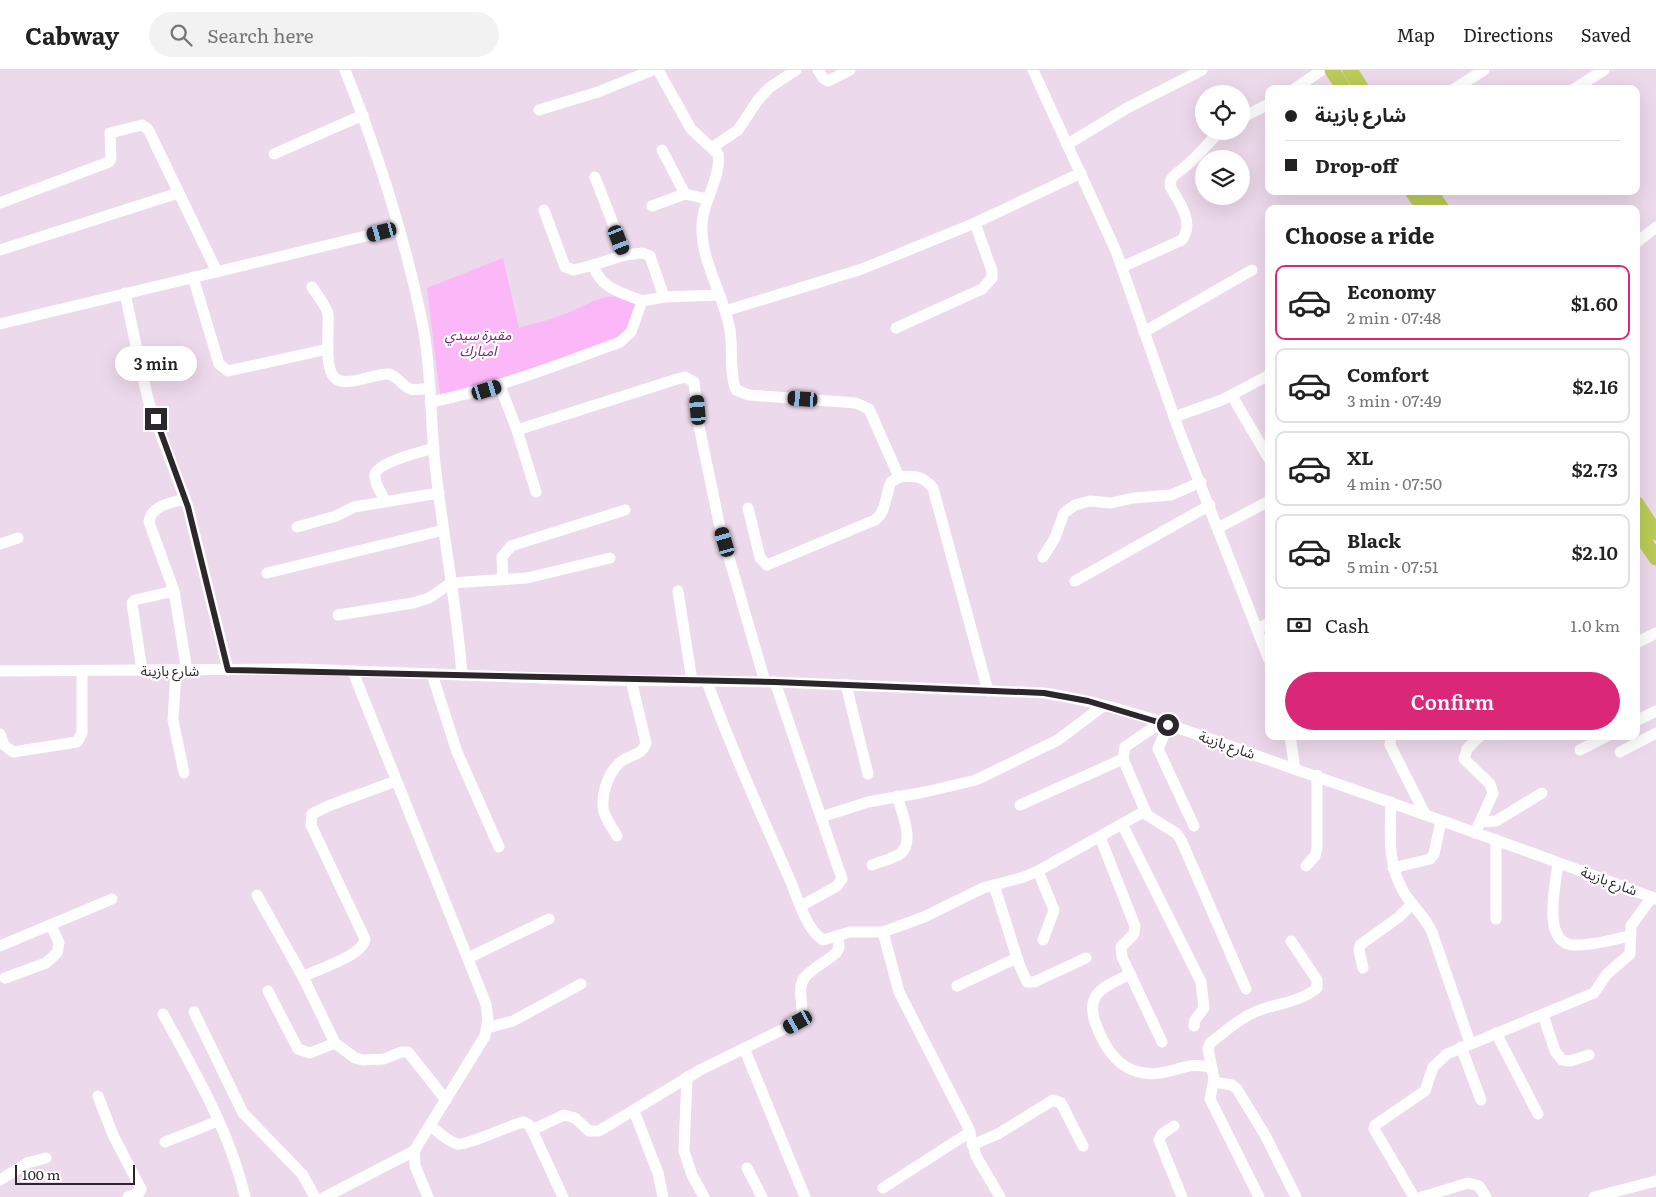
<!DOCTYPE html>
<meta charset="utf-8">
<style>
:root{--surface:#fff;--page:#f2f2f2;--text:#222;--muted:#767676;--line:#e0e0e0;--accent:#db2777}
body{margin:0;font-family:Literata,"Noto Sans Arabic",serif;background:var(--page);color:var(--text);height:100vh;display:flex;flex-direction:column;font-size:19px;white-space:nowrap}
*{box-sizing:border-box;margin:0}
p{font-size:16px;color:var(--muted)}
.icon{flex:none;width:28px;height:28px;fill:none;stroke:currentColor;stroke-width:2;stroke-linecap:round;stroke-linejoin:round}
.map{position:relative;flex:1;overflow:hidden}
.drawer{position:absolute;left:1265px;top:135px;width:375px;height:535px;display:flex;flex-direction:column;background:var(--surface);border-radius:10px;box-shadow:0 5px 20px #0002}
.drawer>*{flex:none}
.banner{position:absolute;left:1265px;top:15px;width:375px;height:110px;border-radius:10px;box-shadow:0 5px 20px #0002;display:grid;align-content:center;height:110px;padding:0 20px;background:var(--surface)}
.fabs{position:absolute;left:1195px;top:15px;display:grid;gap:10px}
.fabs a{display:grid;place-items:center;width:55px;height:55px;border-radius:50%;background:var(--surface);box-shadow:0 5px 20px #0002;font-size:25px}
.scale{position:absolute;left:15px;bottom:12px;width:120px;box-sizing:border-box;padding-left:5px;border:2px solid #2d262d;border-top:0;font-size:14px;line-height:18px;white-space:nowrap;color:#2d262d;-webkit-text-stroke:4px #fff;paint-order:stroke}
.end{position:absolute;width:22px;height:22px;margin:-11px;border:6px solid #2d262d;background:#fff;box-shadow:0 0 0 2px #fff}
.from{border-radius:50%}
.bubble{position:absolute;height:35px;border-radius:18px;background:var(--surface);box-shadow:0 5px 20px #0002;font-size:16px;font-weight:600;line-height:35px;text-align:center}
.car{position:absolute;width:15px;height:30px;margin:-15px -8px;border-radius:6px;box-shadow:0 0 4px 1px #0007;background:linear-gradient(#222 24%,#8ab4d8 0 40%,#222 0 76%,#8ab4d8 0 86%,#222 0)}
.banner b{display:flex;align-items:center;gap:18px;height:48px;font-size:19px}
.banner b+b{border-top:1px solid var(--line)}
.banner i{width:12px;height:12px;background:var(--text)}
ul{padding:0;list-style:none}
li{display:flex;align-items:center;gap:15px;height:75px;margin:0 10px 8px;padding:0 10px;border:2px solid var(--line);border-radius:10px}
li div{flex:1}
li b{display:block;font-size:19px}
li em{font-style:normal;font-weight:600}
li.active{border-color:var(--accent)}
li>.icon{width:45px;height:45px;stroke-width:1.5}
h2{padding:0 20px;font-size:22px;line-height:60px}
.pay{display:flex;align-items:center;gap:12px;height:55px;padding:0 20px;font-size:19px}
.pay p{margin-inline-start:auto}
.action{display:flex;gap:10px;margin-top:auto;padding:10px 20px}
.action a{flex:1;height:58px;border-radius:30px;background:var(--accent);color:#fff;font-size:20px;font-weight:600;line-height:58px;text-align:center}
header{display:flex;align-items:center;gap:30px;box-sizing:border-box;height:70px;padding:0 25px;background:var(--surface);border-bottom:1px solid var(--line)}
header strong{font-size:24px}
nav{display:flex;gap:28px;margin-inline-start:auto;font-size:18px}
.search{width:350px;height:45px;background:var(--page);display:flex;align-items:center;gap:12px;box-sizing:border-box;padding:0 18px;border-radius:28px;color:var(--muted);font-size:19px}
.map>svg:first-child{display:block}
.green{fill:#fcb7f9}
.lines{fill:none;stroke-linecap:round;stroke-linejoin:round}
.minor{stroke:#fff;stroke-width:11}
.highway{stroke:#bacb57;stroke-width:15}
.route{stroke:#2d262d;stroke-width:6}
.labels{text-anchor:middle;stroke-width:4.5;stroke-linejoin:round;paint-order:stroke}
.park-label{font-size:14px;font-style:italic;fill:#741e74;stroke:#fff}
.street-label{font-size:14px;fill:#2d262d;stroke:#fff}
</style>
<header>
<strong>Cabway</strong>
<div class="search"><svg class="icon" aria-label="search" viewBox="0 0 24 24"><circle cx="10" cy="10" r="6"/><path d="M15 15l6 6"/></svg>Search here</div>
<nav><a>Map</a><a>Directions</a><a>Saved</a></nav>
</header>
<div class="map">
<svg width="1656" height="1127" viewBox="0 0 1656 1127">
<rect width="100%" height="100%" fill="#ecd9eb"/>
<path class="green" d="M503,188L519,258C534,253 551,250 565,244C595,232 610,216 641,236L626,268L567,290L440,325L427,218Z"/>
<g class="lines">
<g class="minor">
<path d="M345,0C378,83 405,168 423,256C432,305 430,354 436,403C444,470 457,537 462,605"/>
<path d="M658,0L691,59L718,84C722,108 700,134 702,161C703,195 724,226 730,260C733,279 729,302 736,320L749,325L856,333L869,339L899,407C914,405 923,406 933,418L988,621"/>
<path d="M818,0L823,8L828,11L850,0"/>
<path d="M1033,0L1116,181L1178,358L1269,590"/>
<path d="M1294,19L1322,0"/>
<path d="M1454,19L1484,0"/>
<path d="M1574,19L1604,0"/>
<path d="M539,40L598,22L653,0"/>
<path d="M1241,48L1269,34"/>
<path d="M1068,74L1127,38L1202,0"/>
<path d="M713,77L738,60L758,30L769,18L796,0"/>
<path d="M662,80L685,124"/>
<path d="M274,84L363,45"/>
<path d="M0,133L109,92L111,89L110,63L142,55L148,59L217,202"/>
<path d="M652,136L685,124L707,129"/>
<path d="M544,140L565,197L574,200L593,195C601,219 620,222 642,231"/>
<path d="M1636,173L1656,157"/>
<path d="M0,180L178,123"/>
<path d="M625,185L643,183L650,186L664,227"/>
<path d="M593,195L625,185L595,107"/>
<path d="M1122,197L1182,170C1195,151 1179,133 1170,116C1170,109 1172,107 1177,103C1195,91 1205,75 1221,61"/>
<path d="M193,207L219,294L228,301L328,279"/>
<path d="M312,217C317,225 326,235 328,244C330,259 321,308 341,311C357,314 374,303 390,304C410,315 400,323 430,318"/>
<path d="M125,223L142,304L149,333L188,437L228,600"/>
<path d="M725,241L862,199L975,153"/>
<path d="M0,254L399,158"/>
<path d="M896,258L982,219L992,208V201L975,153L1081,103"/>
<path d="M1144,262L1252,200"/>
<path d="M500,316L517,360L674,310L685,307L694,312L699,356L719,453L765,612"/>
<path d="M1232,326L1269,389"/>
<path d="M430,332C496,319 558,295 620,272L631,262L642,231L664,227L719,225"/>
<path d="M1174,347L1222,330L1269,305"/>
<path d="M517,360L536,422"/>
<path d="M185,429C171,433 151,435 149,452L174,521L187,601"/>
<path d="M385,431C382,424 374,413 375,405C377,392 421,382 434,378"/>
<path d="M748,438L760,488L767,495L875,450C887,441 885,425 891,412L899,407"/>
<path d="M297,457L336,446L354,437L439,423"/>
<path d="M1218,458L1269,431"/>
<path d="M0,474L18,468"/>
<path d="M1043,487L1055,468L1064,443L1075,435L1090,431L1111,433L1133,428L1171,425L1201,412"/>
<path d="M267,503L444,460"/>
<path d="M503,509L502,487L511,476L625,440"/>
<path d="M1075,511L1210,435"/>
<path d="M678,521L692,611"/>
<path d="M338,545L413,533L429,528L451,513L527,508L610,488"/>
<path d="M1257,559L1269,553"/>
<path d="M1636,573L1656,563"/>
<path d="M0,601L297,599L600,610L775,612L1044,623C1126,635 1205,668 1283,695C1407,738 1532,782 1656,829"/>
<path d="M142,601L132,533L135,530L174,521"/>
<path d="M176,601L173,650L184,703"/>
<path d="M353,602L486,934L488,949L485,966L414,1081L415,1096L428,1127"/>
<path d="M432,604L457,682L499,777"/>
<path d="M707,612C731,677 759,740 787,803C796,822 805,859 823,870L850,862H883L924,847L983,818L1024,807L1038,801L1145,741"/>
<path d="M775,612L842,809L837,816L801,836"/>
<path d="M846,615L868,704"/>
<path d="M1636,651L1656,641"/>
<path d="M1160,653L1125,677L1123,689L1147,745L1176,763L1181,770L1246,919"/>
<path d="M1168,655L1158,679L1194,756"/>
<path d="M0,664L4,675L13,682L77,672L82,663V601"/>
<path d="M1290,666L1295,699"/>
<path d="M1391,666L1390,675L1425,744"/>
<path d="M1580,680L1607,666"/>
<path d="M1620,682L1656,663"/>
<path d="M1391,732C1390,764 1387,796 1405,824C1414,838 1425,847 1432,862L1470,973"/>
<path d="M1020,735L1123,689"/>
<path d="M821,747L868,732L925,722L976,710L1058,670L1103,636"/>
<path d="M1480,752L1496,751L1542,723"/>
<path d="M1122,754L1201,912L1204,938L1195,950L1194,956"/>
<path d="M1475,763L1493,723L1490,714L1464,689L1467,679L1480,666"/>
<path d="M617,766C612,757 604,748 603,737C602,722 609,700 622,691C631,684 642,686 646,673L631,610"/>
<path d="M1100,767L1135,856L1134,864L1121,877L1122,887L1162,972"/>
<path d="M1496,770V849"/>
<path d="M1558,793C1556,814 1541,872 1573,875C1592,876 1613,869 1631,866"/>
<path d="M872,795C881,791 894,789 901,783C915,771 901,740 897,726"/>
<path d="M1306,796L1315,786L1317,778V705"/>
<path d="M1393,798L1430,789L1434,784L1441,751"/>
<path d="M1038,801L1054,840L1043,870"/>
<path d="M994,815L1019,894L1027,912H1034L1086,888"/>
<path d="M257,825L303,907L335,973L355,988L363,990L384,989L401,982H408L446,1030"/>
<path d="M883,862L899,922L968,1057L976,1086L1000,1127"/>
<path d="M0,876L112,829"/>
<path d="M468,888L549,849"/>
<path d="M1363,898L1359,880L1360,875L1399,847L1412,834"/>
<path d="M1130,904C1107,916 1085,921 1095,952C1106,983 1124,1008 1160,1003C1181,1000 1190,991 1212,998"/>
<path d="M303,907C317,899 363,886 365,869L311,755L312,744L328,736L396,711"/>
<path d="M5,908L46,893L57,883L59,873L51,855"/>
<path d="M957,916L1017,888"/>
<path d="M268,921L298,979L310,983L335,973"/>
<path d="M194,942L243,1043L302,1104L315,1127"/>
<path d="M163,944C195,1002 230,1062 245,1127"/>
<path d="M1543,945L1555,981L1562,990L1570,991L1589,985"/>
<path d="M487,958L513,951L581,914"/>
<path d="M1496,963L1538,1044"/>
<path d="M1461,977L1481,1030"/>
<path d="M744,978L805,1127"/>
<path d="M687,1007L684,1081L692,1105L704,1127"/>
<path d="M1214,1012L1232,1015L1237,1019L1265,1065L1296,1127"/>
<path d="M98,1026L113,1065L141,1119L139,1123L128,1127"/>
<path d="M634,1041L658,1103L663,1127"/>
<path d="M431,1056C438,1062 447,1071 457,1074C467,1076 509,1055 524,1052L529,1055L532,1060L564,1045L575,1048L589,1061H599L700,1000L798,952C808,939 794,921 805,907C813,898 827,891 836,883L839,878L838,866"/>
<path d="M1174,1056L1162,1064L1159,1070L1182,1127"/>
<path d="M532,1060L563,1127"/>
<path d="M165,1072L218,1051"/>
<path d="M972,1075L998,1064L1053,1030L1061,1033L1083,1076"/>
<path d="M747,1098L762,1127"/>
<path d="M0,1110L27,1093L46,1088"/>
<path d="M883,1118L970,1062"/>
<path d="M325,1127L414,1081"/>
<path d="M1259,1127L1210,1029L1214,1009L1208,979L1210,973C1225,962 1238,949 1255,942C1275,933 1300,933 1317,918V910L1291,871"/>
<path d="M1414,1127L1374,1059L1375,1055L1425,1021L1433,997L1447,984L1594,923L1607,904L1630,884L1631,856L1652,827"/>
<path d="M1422,1127L1468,1113L1479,1116L1486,1127"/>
<path d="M1594,1127L1656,1111"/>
</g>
<g class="highway">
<path d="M1332,0L1344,19"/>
<path d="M1350,0L1362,19"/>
<path d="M1412,121L1424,139"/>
<path d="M1430,121L1442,139"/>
<path d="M1636,433L1656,463"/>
<path d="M1636,459L1656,488"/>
</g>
</g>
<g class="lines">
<path class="route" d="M156,349L188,437L228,600L775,612L1044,623L1088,631L1168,655"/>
</g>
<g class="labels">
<g class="park-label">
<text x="478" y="270">مقبرة سيدي<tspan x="478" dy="16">امبارك</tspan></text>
</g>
<g class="street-label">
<text x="170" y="606">شارع بازينة</text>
<text transform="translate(1227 675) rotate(19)" y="5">شارع بازينة</text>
<text transform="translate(1609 811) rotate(20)" y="5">شارع بازينة</text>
</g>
</g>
</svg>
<div class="fabs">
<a><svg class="icon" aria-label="locate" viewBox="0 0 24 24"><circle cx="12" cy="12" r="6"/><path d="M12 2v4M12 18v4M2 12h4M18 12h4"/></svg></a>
<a><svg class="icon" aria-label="layers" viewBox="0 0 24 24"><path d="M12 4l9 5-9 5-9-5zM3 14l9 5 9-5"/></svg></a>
</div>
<div class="scale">100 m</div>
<i class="end from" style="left:1168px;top:655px"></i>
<i class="end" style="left:156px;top:349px"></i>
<div class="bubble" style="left:115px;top:276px;width:82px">3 min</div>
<i class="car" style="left:382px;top:162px;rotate:255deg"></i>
<i class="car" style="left:619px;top:170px;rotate:159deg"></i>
<i class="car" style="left:487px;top:320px;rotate:73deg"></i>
<i class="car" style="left:803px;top:329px;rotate:274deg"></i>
<i class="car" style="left:698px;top:340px;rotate:355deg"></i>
<i class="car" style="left:725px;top:472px;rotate:344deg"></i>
<i class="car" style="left:798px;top:952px;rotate:241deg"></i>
<div class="banner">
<b><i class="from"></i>شارع بازينة</b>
<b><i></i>Drop-off</b>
</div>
<section class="drawer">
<h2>Choose a ride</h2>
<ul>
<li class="active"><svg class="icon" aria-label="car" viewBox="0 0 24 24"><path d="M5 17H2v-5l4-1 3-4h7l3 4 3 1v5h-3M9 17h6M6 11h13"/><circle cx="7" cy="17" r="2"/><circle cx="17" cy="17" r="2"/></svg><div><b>Economy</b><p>2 min · 07:48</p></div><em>$1.60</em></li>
<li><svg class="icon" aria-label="car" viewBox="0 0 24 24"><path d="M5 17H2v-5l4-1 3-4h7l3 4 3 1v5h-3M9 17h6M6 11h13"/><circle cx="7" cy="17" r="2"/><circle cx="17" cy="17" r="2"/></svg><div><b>Comfort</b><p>3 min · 07:49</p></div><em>$2.16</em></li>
<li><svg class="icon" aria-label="car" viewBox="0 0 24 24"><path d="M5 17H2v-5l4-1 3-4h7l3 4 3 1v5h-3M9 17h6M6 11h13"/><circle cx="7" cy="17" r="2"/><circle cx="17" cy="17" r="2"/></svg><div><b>XL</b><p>4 min · 07:50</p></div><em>$2.73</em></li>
<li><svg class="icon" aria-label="car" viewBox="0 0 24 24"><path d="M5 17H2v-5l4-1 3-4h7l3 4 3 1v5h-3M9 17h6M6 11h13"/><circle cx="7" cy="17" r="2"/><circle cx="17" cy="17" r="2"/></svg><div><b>Black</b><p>5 min · 07:51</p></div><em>$2.10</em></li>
</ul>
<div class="pay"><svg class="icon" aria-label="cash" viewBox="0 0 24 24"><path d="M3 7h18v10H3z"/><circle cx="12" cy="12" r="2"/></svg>Cash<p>1.0 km</p></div>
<div class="action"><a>Confirm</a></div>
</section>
</div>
